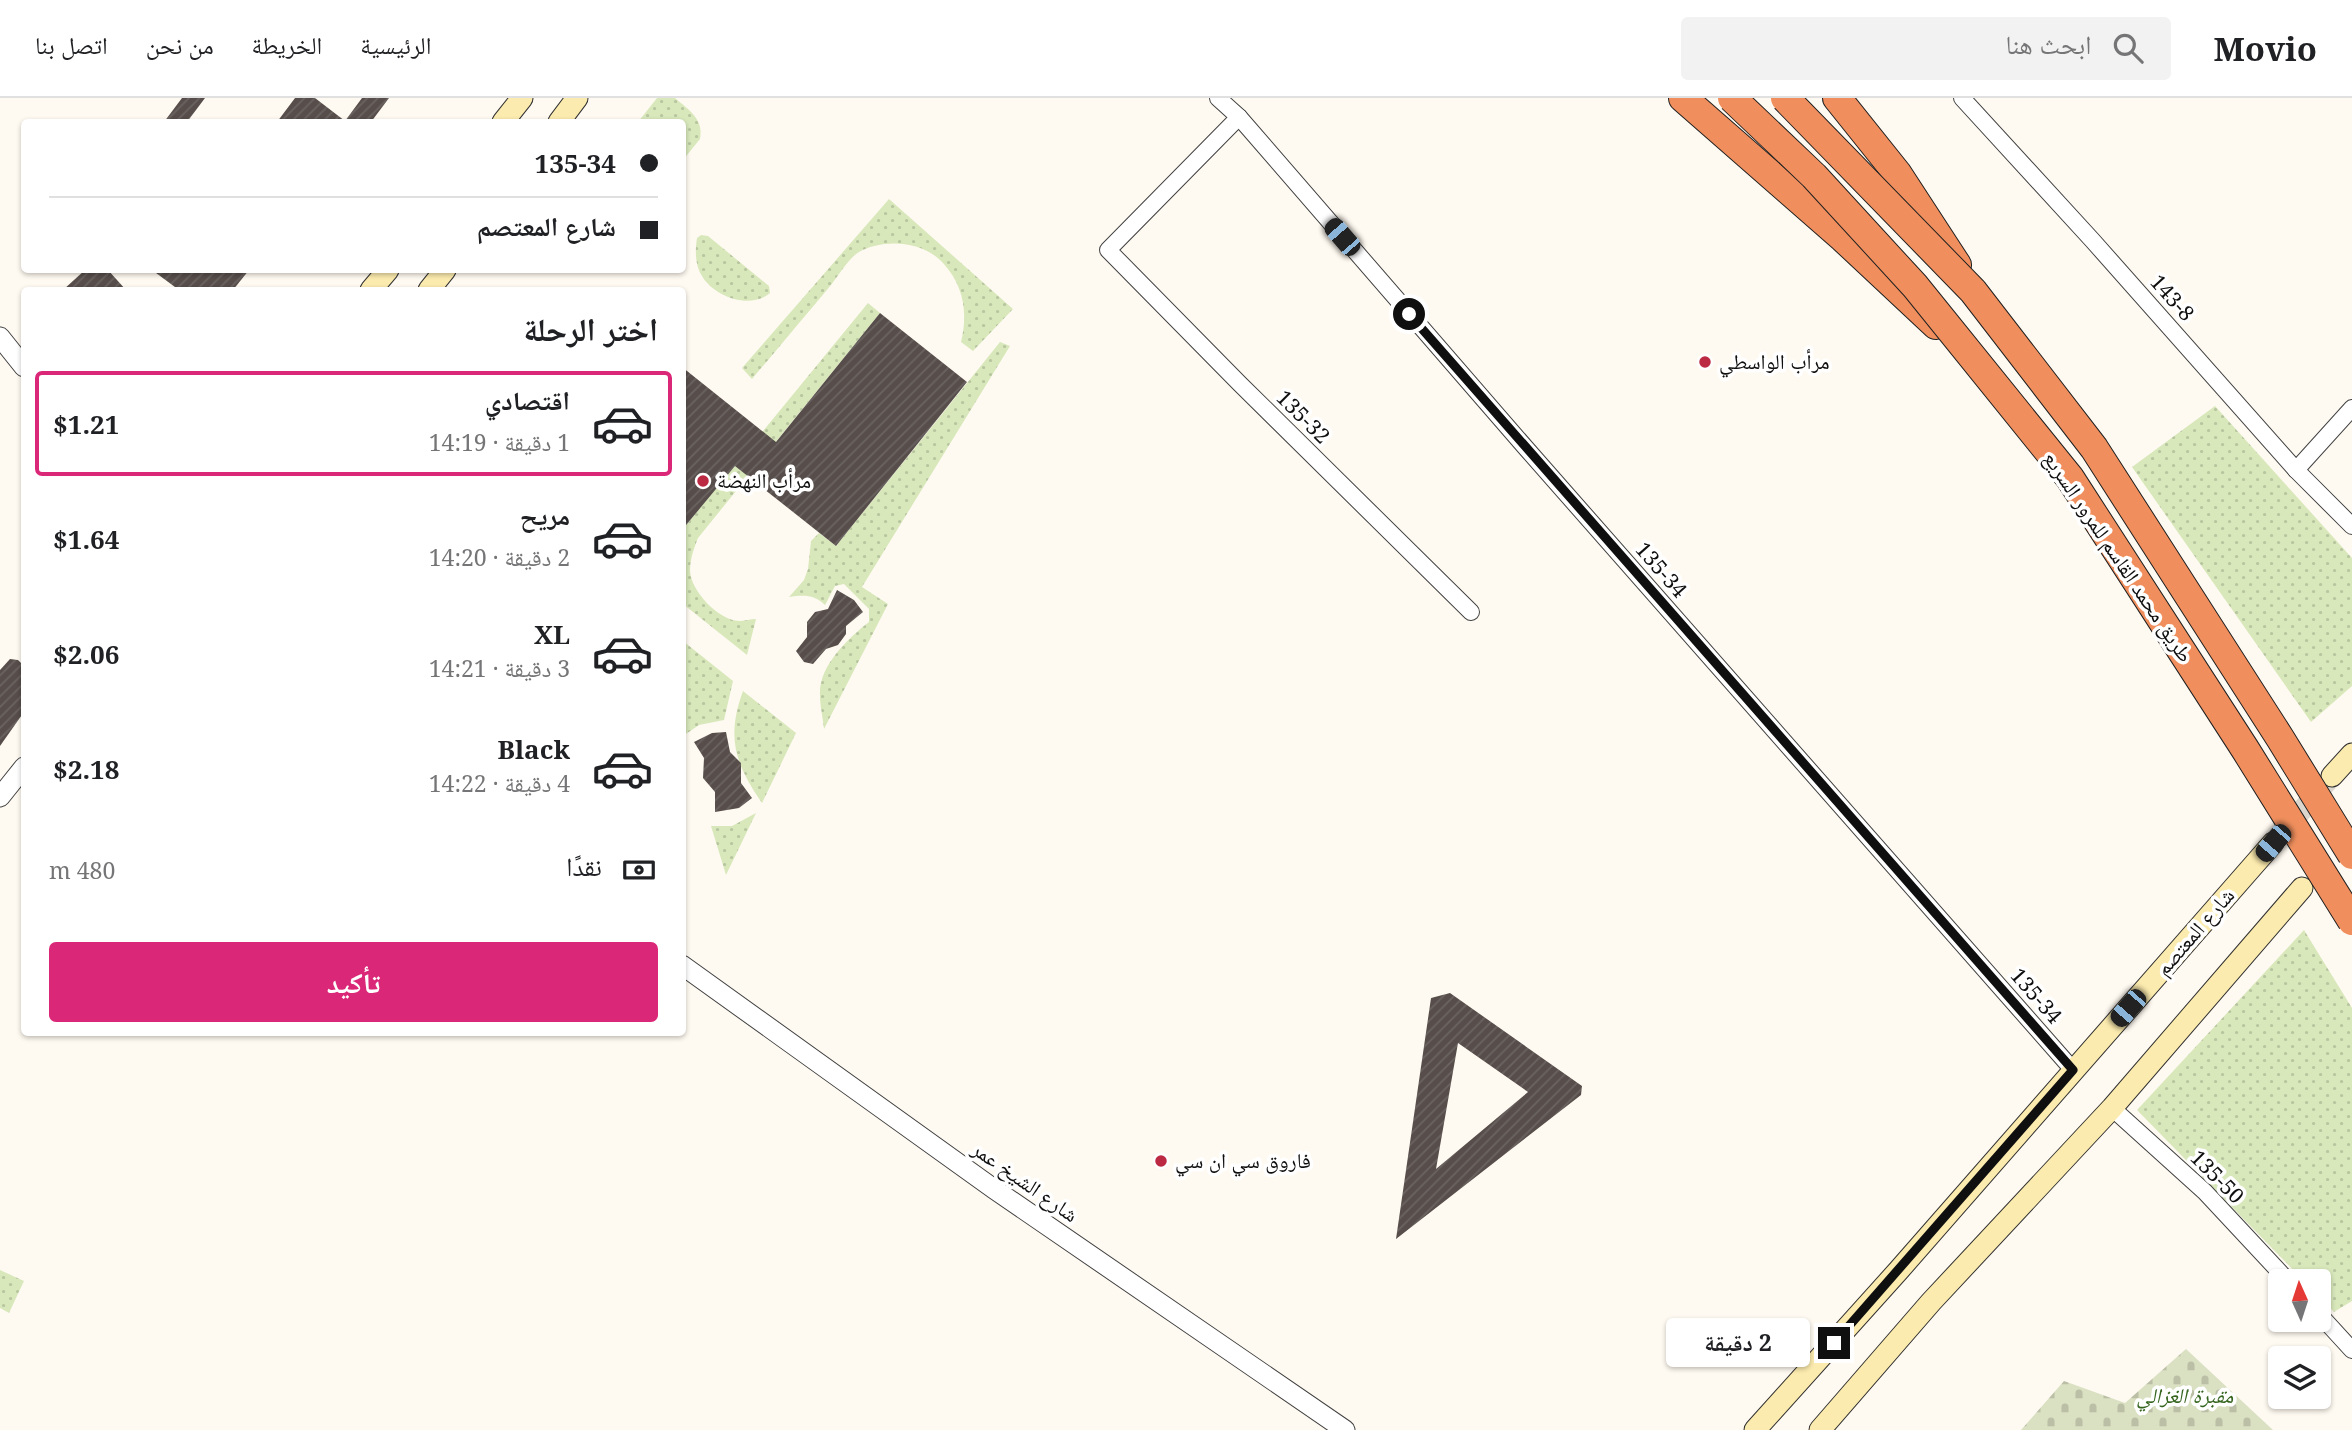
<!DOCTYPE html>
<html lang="ar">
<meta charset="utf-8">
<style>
:root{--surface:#fff;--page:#f2f2f2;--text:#202124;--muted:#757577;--line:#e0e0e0;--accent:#db2777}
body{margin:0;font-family:"Noto Serif","Noto Naskh Arabic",serif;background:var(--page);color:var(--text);direction:rtl;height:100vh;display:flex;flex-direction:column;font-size:26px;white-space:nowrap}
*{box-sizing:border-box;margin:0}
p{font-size:23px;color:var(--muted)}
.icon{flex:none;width:38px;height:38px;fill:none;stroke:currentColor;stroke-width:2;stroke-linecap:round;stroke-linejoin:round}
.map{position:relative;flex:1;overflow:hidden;direction:ltr}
.sheet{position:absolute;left:21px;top:189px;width:665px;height:749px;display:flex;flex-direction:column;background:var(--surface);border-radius:7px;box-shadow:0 2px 5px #0004;direction:rtl}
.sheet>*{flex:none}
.banner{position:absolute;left:21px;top:21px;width:665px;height:154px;border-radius:7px;box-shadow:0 2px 5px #0004;direction:rtl;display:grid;align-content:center;height:154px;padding:0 28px;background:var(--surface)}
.needle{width:46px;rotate:357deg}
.controls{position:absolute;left:2268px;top:1171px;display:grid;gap:14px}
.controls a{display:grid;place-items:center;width:63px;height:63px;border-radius:7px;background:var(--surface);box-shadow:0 2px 5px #0004;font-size:35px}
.end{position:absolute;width:32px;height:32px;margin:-16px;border:9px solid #0f0f0f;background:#fff;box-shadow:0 0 0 4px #fff}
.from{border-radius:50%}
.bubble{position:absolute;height:49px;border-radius:7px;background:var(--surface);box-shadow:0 2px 5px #0004;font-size:23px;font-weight:700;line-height:49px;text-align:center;direction:rtl}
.car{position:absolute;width:21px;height:42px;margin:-21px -10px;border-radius:9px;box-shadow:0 0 5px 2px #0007;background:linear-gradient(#222 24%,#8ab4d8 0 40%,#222 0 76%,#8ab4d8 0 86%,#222 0)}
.banner b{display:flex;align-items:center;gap:24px;height:66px;font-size:26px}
.banner b+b{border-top:2px solid var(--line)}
.banner i{width:18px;height:18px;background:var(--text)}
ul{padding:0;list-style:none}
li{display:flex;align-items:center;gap:21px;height:105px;margin:0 14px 10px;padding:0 14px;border:4px solid transparent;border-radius:7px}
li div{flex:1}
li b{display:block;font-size:26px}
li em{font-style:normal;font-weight:700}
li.current{border-color:var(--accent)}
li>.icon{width:63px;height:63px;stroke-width:1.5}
h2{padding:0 28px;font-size:32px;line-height:84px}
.pay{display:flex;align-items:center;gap:18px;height:77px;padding:0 28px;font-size:26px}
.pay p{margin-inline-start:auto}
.primary-button{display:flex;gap:14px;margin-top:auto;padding:14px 28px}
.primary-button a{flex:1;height:80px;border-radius:7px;background:var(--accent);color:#fff;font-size:28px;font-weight:700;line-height:80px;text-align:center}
header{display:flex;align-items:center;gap:42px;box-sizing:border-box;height:98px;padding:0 35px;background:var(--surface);border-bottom:2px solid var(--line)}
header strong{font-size:33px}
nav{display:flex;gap:38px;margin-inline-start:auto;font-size:24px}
.search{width:490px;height:63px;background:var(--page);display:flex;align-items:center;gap:18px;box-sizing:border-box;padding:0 24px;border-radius:7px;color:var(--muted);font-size:26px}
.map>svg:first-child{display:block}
.green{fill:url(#green-dots)}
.cemetery{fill:url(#cemetery-stones)}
.building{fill:url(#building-hatch);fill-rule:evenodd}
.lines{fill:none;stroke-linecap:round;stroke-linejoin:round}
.secondary-tunnel{stroke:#dbd7cf;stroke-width:21;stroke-dasharray:21 10;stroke-linecap:butt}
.minor-casing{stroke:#424242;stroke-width:18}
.tertiary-casing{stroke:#424242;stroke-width:21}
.secondary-casing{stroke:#313131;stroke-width:23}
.motorway-casing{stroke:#202020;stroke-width:30}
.minor{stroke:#fff;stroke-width:16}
.tertiary{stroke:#fff;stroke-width:19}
.secondary{stroke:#fcebae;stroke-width:21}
.motorway{stroke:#f08f5d;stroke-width:28}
.motorway-bridge-casing{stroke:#202020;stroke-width:30;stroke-linecap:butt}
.motorway-bridge{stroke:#f08f5d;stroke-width:28}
.route{stroke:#0f0f0f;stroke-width:9}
.poi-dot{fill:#bb2a42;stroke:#fff;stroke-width:2.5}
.labels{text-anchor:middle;stroke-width:7;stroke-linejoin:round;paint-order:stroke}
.street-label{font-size:21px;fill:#0f0f0f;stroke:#fff}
.poi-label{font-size:21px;fill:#0f0f0f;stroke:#fff;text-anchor:start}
.park-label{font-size:21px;font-style:italic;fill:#366520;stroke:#fff}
</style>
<header>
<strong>Movio</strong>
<div class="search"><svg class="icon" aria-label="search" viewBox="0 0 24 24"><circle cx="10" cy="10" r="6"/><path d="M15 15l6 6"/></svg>ابحث هنا</div>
<nav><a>الرئيسية</a><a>الخريطة</a><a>من نحن</a><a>اتصل بنا</a></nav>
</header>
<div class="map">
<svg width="2352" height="1332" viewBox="0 0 2352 1332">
<defs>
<pattern id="green-dots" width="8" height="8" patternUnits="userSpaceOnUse" patternTransform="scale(1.75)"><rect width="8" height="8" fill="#d8e8bb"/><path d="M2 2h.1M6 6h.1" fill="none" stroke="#b8c6a0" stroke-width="1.8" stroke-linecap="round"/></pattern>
<pattern id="cemetery-stones" width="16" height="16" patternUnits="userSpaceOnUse" patternTransform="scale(1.75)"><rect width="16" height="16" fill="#dae0c2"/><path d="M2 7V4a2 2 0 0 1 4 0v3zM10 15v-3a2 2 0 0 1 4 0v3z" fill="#babfa6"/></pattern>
<pattern id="building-hatch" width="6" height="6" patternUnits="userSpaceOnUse" patternTransform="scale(1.75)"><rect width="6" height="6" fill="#574e4b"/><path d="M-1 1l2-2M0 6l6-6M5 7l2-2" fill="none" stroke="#6a6361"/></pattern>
</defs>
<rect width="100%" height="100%" fill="#fffaf1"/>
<g class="green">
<path d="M657,0H675C689,12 704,21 700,41L683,62L682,24H638Z"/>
<path d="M889,101L1013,211L973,253L961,244C968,215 964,188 943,165C923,143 884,140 859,154C849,160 839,177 831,187C805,218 779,249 752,281L742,270Z"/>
<path d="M701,137L708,138L769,188L770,195C751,212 714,199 702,178C695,167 695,152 697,140Z"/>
<path d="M868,205L880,215L698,440C694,450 690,461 690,473C691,493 718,522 739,523C744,523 751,521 756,521L747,557L683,506L682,432Z"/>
<path d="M1000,244L1010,248L862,489L888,506L824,631C823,620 820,609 820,597C818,569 848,540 869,524V511L844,486L835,488L825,507C814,496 803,497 789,499L804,482L808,471L811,443L819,435L836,448Z"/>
<path d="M2215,308L2352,460V588L2311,624L2132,369Z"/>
<path d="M683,543L733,583L724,622L699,627L683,638Z"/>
<path d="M743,593L796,635L762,705C735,666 726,639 743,593Z"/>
<path d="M756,715L726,777L711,728H732Z"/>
<path d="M2304,832L2352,910V1203L2334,1214L2319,1198V1183H2304L2137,1012Z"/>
<path d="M0,1172L24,1183L9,1215L0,1210Z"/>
</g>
<path class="cemetery" d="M2186,1251L2273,1332H2021L2064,1283L2125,1305Z"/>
<g class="building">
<path d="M182,0H205L187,24H164Z"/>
<path d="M295,0H315L345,23L362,0H389L371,24H277Z"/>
<path d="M85,172H108L126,192H63Z"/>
<path d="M152,172H249L233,192H179Z"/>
<path d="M880,215L967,284L836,448L735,368L682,432V269L776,344Z"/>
<path d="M837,492L854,502L863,514L846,528V536L838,547L826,551L813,566L804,564L796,553L807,539V524L815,514L828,511Z"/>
<path d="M10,561L18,562L24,568V614L0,648V572Z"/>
<path d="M726,634L730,654L741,665V685L752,700L739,710L715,714V694L703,680L704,660L694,644L712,635Z"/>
<path d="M1450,895L1582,988L1581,997L1396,1141L1431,900ZM1458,945L1528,994L1436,1071Z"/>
</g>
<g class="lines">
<path class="secondary-tunnel" d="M2273,745L2332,678"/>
<defs>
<g id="minor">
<path d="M1218,0L1239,19L1525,349L2073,972"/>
<path d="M1962,0L2093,143L2296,372L2352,428"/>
<path d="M1239,19L1108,152L1240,286L1471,514"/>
<path d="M2296,372L2352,310"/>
<path d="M2112,1010L2205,1094L2288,1183"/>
<path d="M2319,1216L2352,1252"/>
</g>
<g id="tertiary">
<path d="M0,239L24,269"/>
<path d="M0,699L24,669"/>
<path d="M682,867L994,1091L1345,1332"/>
</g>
<g id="secondary">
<path d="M503,24L522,0"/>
<path d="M559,24L577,0"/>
<path d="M371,192L388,172"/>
<path d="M429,192L445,172"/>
<path d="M2332,678L2352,656"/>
<path d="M1755,1332L1899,1172L2273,745"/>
<path d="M1820,1332L1931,1204L2112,1010L2302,790"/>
</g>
<g id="motorway">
<path d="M1683,0L1843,140L1936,227"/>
<path d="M1837,0L1897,75L1957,167"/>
</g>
</defs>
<use href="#minor" class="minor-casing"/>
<use href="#tertiary" class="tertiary-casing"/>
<use href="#secondary" class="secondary-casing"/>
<use href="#motorway" class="motorway-casing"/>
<use href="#minor" class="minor"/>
<use href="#tertiary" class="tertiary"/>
<use href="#secondary" class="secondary"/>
<use href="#motorway" class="motorway"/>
<defs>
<g id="motorway-bridge">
<path d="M1732,0L1814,78L1915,188L2070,380L2245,651L2352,823"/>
<path d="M1785,0L1973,193L2094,350L2280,640L2352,757"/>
</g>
</defs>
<use href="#motorway-bridge" class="motorway-bridge-casing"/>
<use href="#motorway-bridge" class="motorway-bridge"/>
</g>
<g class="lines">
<path class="route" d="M1409,216L2073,972L1834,1245"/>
</g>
<g class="poi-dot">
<circle cx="1705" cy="264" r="7"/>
<circle cx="703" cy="383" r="7"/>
<circle cx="1161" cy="1063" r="7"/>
</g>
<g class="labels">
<g class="street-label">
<text transform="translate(2172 200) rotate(48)" y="7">143-8</text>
<text transform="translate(1303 319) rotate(45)" y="7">135-32</text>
<text transform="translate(2118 459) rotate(56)" y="7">طريق محمد القاسم للمرور السريع</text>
<text transform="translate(1661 472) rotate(49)" y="7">135-34</text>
<text transform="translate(2195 834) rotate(-49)" y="7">شارع المعتصم</text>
<text transform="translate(2036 898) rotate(49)" y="7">135-34</text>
<text transform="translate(2217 1079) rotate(45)" y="7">135-50</text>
<text transform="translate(1025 1084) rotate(35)" y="7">شارع الشيخ عمر</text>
</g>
<g class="poi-label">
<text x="1719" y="271">مرأب الواسطي</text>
<text x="717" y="390">مرأب النهضة</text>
<text x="1175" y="1070">فاروق سي ان سي</text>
</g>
<g class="park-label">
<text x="2185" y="1305">مقبرة الغزالي</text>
</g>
</g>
</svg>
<div class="controls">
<a><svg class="needle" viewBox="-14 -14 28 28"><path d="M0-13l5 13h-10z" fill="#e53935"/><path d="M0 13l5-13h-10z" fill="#757577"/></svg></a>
<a><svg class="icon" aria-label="layers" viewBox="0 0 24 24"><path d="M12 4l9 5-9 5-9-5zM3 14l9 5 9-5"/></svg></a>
</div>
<i class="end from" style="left:1409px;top:216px"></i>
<i class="end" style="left:1834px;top:1245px"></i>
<div class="bubble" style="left:1666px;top:1220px;width:144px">2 دقيقة</div>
<i class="car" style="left:1342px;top:139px;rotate:319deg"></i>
<i class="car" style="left:2273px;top:745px;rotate:221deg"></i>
<i class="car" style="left:2128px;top:910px;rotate:221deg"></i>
<div class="banner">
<b><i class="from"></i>135-34</b>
<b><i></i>شارع المعتصم</b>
</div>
<section class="sheet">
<h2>اختر الرحلة</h2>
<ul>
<li class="current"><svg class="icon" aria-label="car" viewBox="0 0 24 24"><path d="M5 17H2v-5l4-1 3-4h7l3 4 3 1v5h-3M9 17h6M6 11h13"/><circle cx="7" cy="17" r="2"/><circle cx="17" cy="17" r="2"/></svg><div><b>اقتصادي</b><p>1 دقيقة · 14:19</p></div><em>$1.21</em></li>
<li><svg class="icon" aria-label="car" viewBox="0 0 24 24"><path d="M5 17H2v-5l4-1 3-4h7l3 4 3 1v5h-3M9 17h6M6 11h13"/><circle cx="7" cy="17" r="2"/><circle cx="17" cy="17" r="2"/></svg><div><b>مريح</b><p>2 دقيقة · 14:20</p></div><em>$1.64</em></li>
<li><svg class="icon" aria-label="car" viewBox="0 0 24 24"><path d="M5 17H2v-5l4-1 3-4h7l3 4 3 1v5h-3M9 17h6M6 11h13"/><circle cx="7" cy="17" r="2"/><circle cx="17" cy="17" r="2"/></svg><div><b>XL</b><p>3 دقيقة · 14:21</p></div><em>$2.06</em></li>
<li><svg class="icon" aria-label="car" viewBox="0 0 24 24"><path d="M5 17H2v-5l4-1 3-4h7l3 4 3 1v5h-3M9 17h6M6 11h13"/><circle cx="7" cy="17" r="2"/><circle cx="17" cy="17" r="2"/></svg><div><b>Black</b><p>4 دقيقة · 14:22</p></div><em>$2.18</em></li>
</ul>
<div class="pay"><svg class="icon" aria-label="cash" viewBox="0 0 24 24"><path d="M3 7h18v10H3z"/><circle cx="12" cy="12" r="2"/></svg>نقدًا<p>480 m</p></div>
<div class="primary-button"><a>تأكيد</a></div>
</section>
</div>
